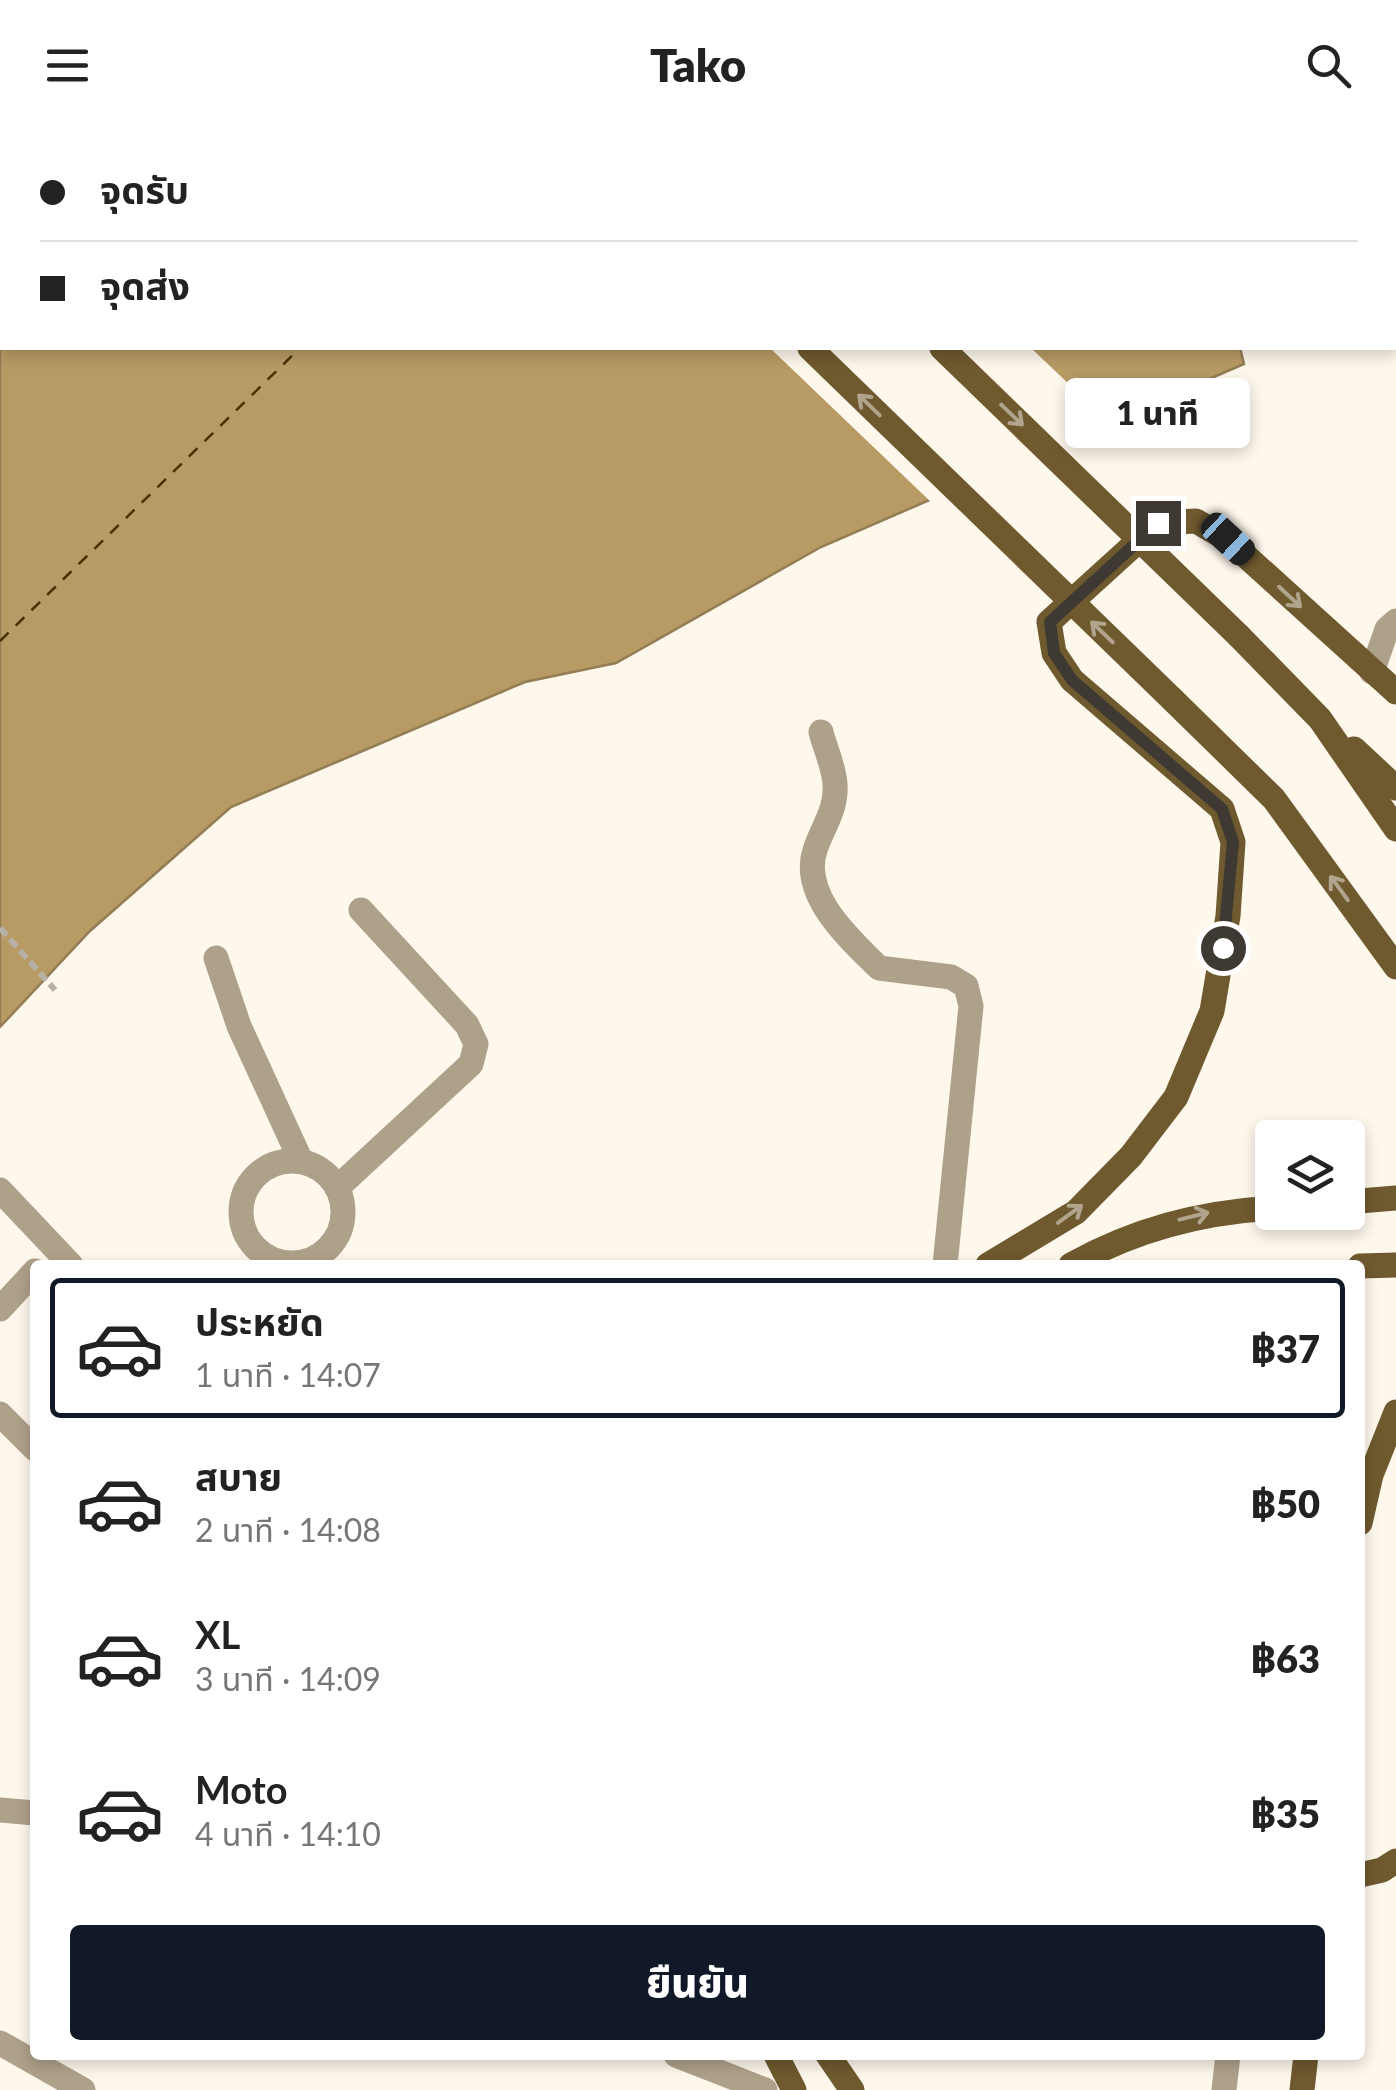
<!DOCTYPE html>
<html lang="th">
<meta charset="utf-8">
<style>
:root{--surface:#fff;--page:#f6f6f6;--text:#222;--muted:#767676;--line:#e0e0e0;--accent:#111827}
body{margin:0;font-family:Lato,"Noto Sans Thai",sans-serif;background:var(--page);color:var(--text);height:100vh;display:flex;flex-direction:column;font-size:38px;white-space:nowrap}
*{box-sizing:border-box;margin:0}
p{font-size:32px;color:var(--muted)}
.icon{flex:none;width:55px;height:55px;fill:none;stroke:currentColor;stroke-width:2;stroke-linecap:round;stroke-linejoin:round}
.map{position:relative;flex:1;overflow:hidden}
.panel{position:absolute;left:30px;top:1130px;width:1335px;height:800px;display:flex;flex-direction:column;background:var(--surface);border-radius:10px;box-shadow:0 5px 15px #0003}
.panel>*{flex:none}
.hud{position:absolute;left:0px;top:0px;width:1398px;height:220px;box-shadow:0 5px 15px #0003;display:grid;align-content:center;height:220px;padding:0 40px;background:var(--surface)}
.controls{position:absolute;left:1255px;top:990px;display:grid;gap:20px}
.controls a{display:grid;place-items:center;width:110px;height:110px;border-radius:10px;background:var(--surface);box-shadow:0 5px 15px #0003;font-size:50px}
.end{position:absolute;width:45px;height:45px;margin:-22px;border:12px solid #3e3932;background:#fff;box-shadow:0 0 0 5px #fff}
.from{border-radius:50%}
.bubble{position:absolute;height:70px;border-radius:10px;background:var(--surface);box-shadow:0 5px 15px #0003;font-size:32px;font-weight:800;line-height:70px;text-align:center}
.car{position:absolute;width:30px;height:60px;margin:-30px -15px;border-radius:12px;box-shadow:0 0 8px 2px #0007;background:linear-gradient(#222 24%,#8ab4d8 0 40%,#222 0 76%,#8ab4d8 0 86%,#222 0)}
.hud b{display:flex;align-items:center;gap:35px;height:95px;font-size:38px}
.hud b+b{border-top:2px solid var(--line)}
.hud i{width:25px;height:25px;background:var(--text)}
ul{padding:18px 0 0;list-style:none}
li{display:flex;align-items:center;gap:30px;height:140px;margin:0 20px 15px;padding:0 20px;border:5px solid transparent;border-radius:10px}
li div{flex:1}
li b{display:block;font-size:38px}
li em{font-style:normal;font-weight:800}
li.selected{border-color:var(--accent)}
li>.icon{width:90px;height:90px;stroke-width:1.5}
.primary-button{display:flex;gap:20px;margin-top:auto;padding:20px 40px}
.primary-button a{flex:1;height:115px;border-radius:10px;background:var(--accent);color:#fff;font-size:40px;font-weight:800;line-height:115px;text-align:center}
header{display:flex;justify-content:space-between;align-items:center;height:130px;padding:0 40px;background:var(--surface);font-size:45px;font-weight:800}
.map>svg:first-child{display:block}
.water{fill:#b79a64;stroke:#937d55;stroke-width:2.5}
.pier{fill:#fef7ec}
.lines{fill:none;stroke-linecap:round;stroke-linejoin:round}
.ferry{stroke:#463204;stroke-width:2.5;stroke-dasharray:12 10;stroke-linecap:butt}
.path{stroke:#b6b0a7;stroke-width:6;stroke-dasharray:10 5;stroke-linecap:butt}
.minor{stroke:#aea18a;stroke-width:25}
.major{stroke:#6f592e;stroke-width:25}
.major-bridge{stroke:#6f592e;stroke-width:25}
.oneway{stroke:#b0a48c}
.route{stroke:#3e3932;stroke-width:12}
</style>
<header><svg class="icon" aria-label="menu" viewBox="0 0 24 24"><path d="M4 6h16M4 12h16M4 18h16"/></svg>Tako<svg class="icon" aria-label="search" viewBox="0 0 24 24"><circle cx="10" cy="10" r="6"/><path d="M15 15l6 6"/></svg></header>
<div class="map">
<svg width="1396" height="1960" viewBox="0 0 1396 1960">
<rect width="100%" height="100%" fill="#fef7ec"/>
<path class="water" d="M0,0H1396V48L1395,2H2V218H1240L1244,234L821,417L616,533L525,552L231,677L90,801L0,897Z"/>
<g class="pier">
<path d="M544,0H804L807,2H547Z"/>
<path d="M770,218H1031L1113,296L933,374Z"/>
</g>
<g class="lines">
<g class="ferry">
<path d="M520,2L523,0"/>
<path d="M0,511L300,218"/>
</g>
<path class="path" d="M0,798L55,860"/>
<g class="minor">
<path d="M1372,542L1387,499L1396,491"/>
<path d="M821,602C825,618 834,637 835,654C837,680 822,698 815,720C800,766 851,810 879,838L951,847L966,856L971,876L945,1135"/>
<path d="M216,828L239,896L301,1031"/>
<circle cx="292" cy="1082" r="51"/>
<path d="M337,1058L471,934L476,914L467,895L361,780"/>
<path d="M0,1060L71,1135"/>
<path d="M0,1179L35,1141"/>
<path d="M0,1284L35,1319"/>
<path d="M0,1680L35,1683"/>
<path d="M0,1913L83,1960"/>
<path d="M676,1925L765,1960"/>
<path d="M1224,1960L1228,1925"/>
</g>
<g class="major">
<path d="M586,0L589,2"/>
<path d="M718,0L721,2"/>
<path d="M1239,506L1320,589L1396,699"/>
<path d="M1172,569L1274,669L1396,837"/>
<path d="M1354,619L1396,658"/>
<path d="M1348,1072L1396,1068"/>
<path d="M988,1135L1076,1082L1131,1026L1176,967L1212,881L1228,786L1233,712L1222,679L1072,550L1054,523L1049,492L1158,393L1196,391L1227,409L1396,562"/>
<path d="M1071,1135C1136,1099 1199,1083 1272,1078"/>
<path d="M1360,1136L1396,1135"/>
<path d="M1360,1393L1371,1345L1396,1282"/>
<path d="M1360,1745L1382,1740L1396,1731"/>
<path d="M776,1925L794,1960"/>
<path d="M828,1925L852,1960"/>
<path d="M1302,1960L1306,1925"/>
</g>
<g class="major-bridge">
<path d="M810,218L1172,569"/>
<path d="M942,218L1239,506"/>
</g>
</g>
<defs><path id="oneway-shaft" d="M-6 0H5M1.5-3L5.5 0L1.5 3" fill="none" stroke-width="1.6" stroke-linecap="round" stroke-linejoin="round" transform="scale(2.5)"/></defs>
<g class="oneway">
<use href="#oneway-shaft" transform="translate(869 275) rotate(-136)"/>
<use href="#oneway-shaft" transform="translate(1012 285) rotate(44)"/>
<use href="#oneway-shaft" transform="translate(1290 467) rotate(43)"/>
<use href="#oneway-shaft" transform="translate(1102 502) rotate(-136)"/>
<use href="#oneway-shaft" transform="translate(1339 758) rotate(-126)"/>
<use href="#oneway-shaft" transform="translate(1070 1084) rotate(-36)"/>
<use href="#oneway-shaft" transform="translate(1194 1086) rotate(-14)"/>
</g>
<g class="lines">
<path class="route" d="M1158,393L1050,492L1054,523L1072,550L1222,679L1233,712L1223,818"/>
</g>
</svg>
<div class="controls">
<a><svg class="icon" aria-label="layers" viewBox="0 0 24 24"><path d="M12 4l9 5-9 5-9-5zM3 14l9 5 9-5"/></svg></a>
</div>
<i class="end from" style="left:1223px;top:818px"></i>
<i class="end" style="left:1158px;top:393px"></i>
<div class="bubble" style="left:1065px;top:248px;width:185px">1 นาที</div>
<i class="car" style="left:1228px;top:409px;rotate:133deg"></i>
<div class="hud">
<b><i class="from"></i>จุดรับ</b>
<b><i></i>จุดส่ง</b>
</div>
<section class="panel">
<ul>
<li class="selected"><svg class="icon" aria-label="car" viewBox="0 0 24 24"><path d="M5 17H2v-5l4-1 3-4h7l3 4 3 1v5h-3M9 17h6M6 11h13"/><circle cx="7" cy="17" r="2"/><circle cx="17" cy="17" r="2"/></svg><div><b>ประหยัด</b><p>1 นาที · 14:07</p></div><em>฿37</em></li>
<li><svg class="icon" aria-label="car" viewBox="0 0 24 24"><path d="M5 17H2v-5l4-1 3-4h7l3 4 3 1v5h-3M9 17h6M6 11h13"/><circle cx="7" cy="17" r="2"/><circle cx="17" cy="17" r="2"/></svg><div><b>สบาย</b><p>2 นาที · 14:08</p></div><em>฿50</em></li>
<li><svg class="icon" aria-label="car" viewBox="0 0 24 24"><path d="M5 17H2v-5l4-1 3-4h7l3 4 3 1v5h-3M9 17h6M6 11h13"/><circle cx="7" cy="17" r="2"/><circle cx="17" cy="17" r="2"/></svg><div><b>XL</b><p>3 นาที · 14:09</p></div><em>฿63</em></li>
<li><svg class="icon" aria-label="car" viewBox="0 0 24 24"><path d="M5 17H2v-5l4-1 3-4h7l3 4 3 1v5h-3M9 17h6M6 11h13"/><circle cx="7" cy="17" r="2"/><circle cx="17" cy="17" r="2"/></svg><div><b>Moto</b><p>4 นาที · 14:10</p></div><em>฿35</em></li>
</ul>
<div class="primary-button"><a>ยืนยัน</a></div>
</section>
</div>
